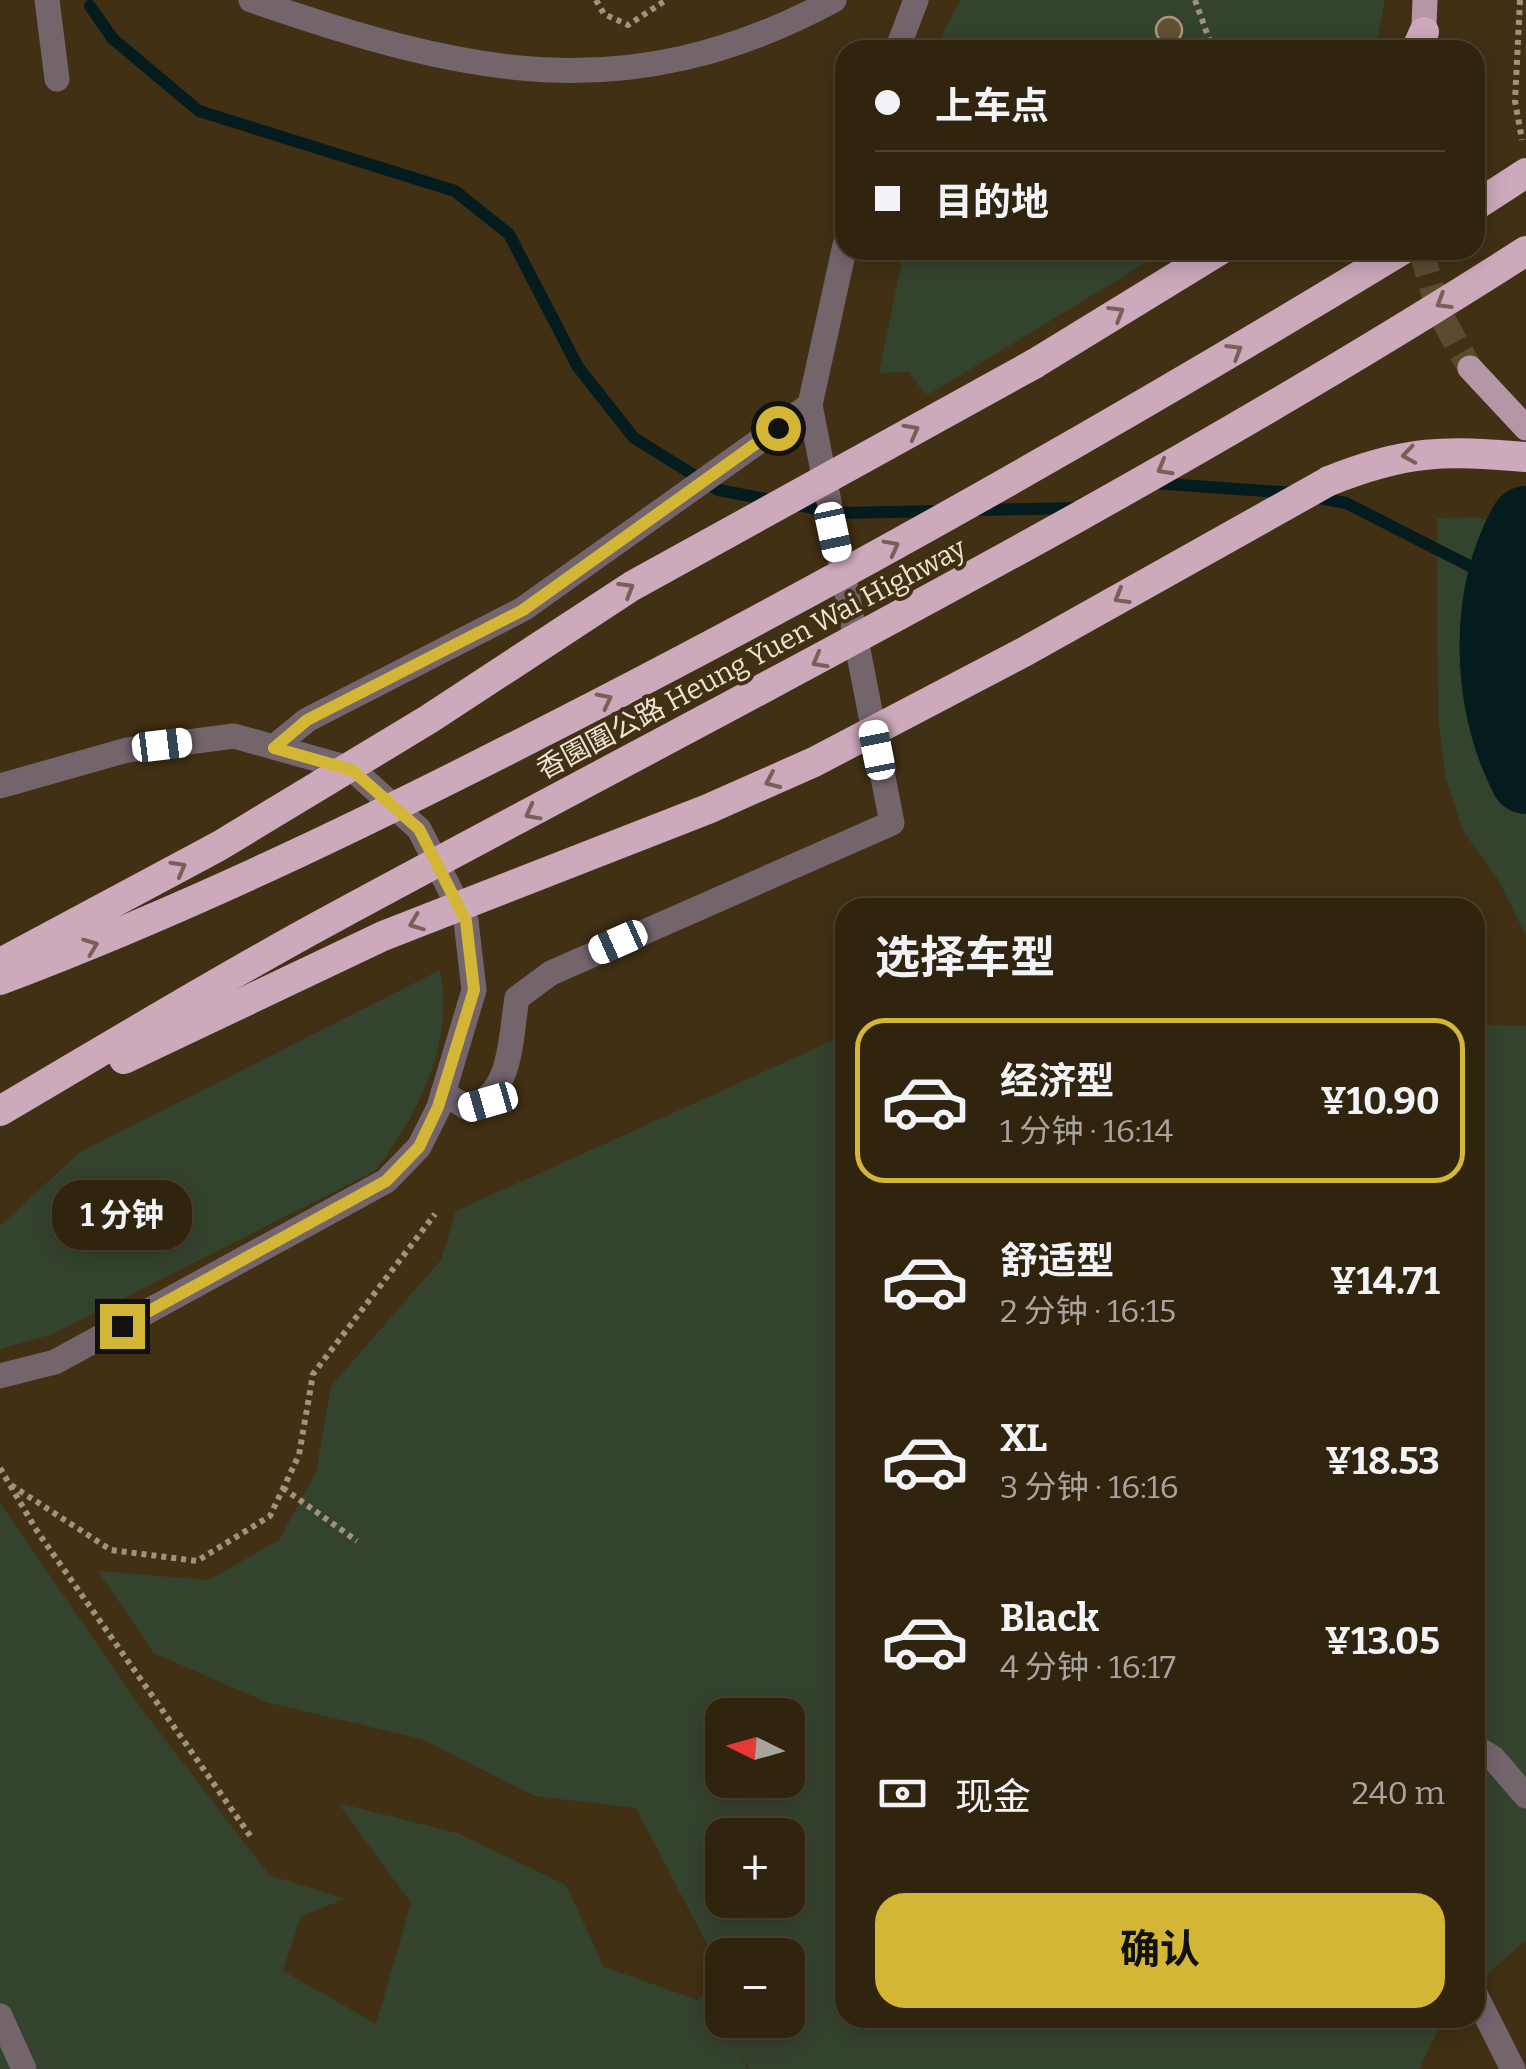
<!DOCTYPE html>
<html lang="zh">
<meta charset="utf-8">
<style>
:root{--surface:#31240f;--page:#3d301d;--text:#f1f3f6;--muted:#a8a49e;--line:#4c412f;--accent:#d3b635}
body{margin:0;font-family:Bitter,"Noto Sans SC",serif;background:var(--page);color:var(--text);height:100vh;display:flex;flex-direction:column;font-size:38px;white-space:nowrap}
*{box-sizing:border-box;margin:0}
p{font-size:32px;color:var(--muted)}
.icon{flex:none;width:55px;height:55px;fill:none;stroke:currentColor;stroke-width:2;stroke-linecap:round;stroke-linejoin:round}
.map{position:relative;flex:1;overflow:hidden}
.sheet{position:absolute;left:835px;top:898px;width:650px;height:1130px;display:flex;flex-direction:column;background:var(--surface);border-radius:30px;box-shadow:0 5px 25px #0003,0 0 0 2px var(--line)}
.sheet>*{flex:none}
.banner{position:absolute;left:835px;top:40px;width:650px;height:220px;border-radius:30px;box-shadow:0 5px 25px #0003,0 0 0 2px var(--line);display:grid;align-content:center;height:220px;padding:0 40px;background:var(--surface)}
.needle{width:65px;rotate:275deg}
.buttons{position:absolute;left:705px;top:1698px;display:grid;gap:20px}
.buttons a{display:grid;place-items:center;width:100px;height:100px;border-radius:20px;background:var(--surface);box-shadow:0 5px 25px #0003,0 0 0 2px var(--line);font-size:50px}
.end{position:absolute;width:45px;height:45px;margin:-22px;border:12px solid #d3b635;background:#111;box-shadow:0 0 0 5px #111}
.from{border-radius:50%}
.bubble{position:absolute;height:70px;border-radius:30px;background:var(--surface);box-shadow:0 5px 25px #0003,0 0 0 2px var(--line);font-size:32px;font-weight:700;line-height:70px;text-align:center}
.car{position:absolute;width:30px;height:60px;margin:-30px -15px;border-radius:12px;box-shadow:0 0 8px 2px #0007;background:linear-gradient(#fff 24%,#345 0 40%,#fff 0 76%,#345 0 86%,#fff 0)}
.banner b{display:flex;align-items:center;gap:35px;height:95px;font-size:38px}
.banner b+b{border-top:2px solid var(--line)}
.banner i{width:25px;height:25px;background:var(--text)}
ul{padding:0;list-style:none}
li{display:flex;align-items:center;gap:30px;height:165px;margin:0 20px 15px;padding:0 20px;border:5px solid transparent;border-radius:30px}
li div{flex:1}
li b{display:block;font-size:38px}
li em{font-style:normal;font-weight:700}
li.selected{border-color:var(--accent)}
li>.icon{width:90px;height:90px;stroke-width:1.5}
h2{padding:0 40px;font-size:45px;line-height:120px}
.pay{display:flex;align-items:center;gap:25px;height:110px;padding:0 40px;font-size:38px}
.pay p{margin-inline-start:auto}
.cta{display:flex;gap:20px;margin-top:auto;padding:20px 40px}
.cta a{flex:1;height:115px;border-radius:30px;background:var(--accent);color:#111;font-size:40px;font-weight:700;line-height:115px;text-align:center}
.map>svg:first-child{display:block}
.green{fill:#34432e;fill-rule:evenodd}
.lines{fill:none;stroke-linecap:round;stroke-linejoin:round}
.stream{stroke:#041c1e;stroke-width:12}
.river{stroke:#041c1e;stroke-width:72}
.building{fill:#635133;stroke:#ac9879;stroke-width:2.5}
.major-tunnel{stroke:#5b4b31;stroke-width:25;stroke-dasharray:25 12;stroke-linecap:butt}
.path{stroke:#a0927d;stroke-width:6;stroke-dasharray:5 5;stroke-linecap:butt}
.minor{stroke:#74656d;stroke-width:25}
.major{stroke:#b496a6;stroke-width:25}
.highway{stroke:#cda9bc;stroke-width:30}
.highway-bridge{stroke:#cda9bc;stroke-width:30}
.oneway{stroke:#796057}
.route{stroke:#d3b635;stroke-width:12}
.labels{text-anchor:middle;stroke-width:8;stroke-linejoin:round;paint-order:stroke}
.street-label{font-size:28px;fill:#eee3d3;stroke:#413014}
</style>
<div class="map">
<svg width="1526" height="2069" viewBox="0 0 1526 2069">
<rect width="100%" height="100%" fill="#413014"/>
<g class="green">
<path d="M961,0H1385L1375,50H940L943,32Z"/>
<path d="M904,250H1167L931,393H924L909,372L879,373Z"/>
<path d="M1476,517L1526,533V936L1497,877L1463,831L1446,779L1438,715L1437,518Z"/>
<path d="M440,970C454,1044 419,1114 375,1171L53,1334L0,1349V1226L80,1152Z"/>
<path d="M1475,1024L1526,1026V1940L1475,1985Z"/>
<path d="M845,1035V2018H1444L1419,2069H750L738,2054L748,2069H0V1503L141,1708L269,1875L345,1899L301,1916L283,1971L376,2024L411,1903L338,1803L457,1833L566,1885L604,1967L698,2000L722,1976V2020H788V1955H722V1973L636,1808L534,1796L421,1739L266,1702L154,1653L98,1571L208,1580L279,1540L316,1472L331,1386L441,1260L456,1211ZM722,1715H788V1780H722ZM722,1835H788V1900H722Z"/>
</g>
<g class="lines">
<g class="stream">
<path d="M90,6L113,39L199,111L455,191L509,234L578,367L634,438L718,490L840,513L939,511"/>
<path d="M1154,483L1294,493"/>
<path d="M1314,497L1346,503L1501,582"/>
<path d="M974,510L1079,508"/>
</g>
<path class="river" d="M1526,522C1483,597 1488,703 1526,778"/>
</g>
<circle class="building" cx="1169" cy="30" r="13"/>
<g class="lines">
<path class="major-tunnel" d="M1421,250L1439,312L1470,368"/>
<g class="path">
<path d="M596,0L604,14L628,25L666,0"/>
<path d="M1195,0L1213,50"/>
<path d="M1520,0L1515,101L1522,140"/>
<path d="M0,1468L37,1531L251,1837"/>
<path d="M11,1485L111,1550L197,1561L270,1516L299,1455L313,1374L435,1214"/>
<path d="M283,1488L357,1541"/>
</g>
<g class="minor">
<path d="M47,0L57,79"/>
<path d="M251,0C463,73 624,113 834,0"/>
<path d="M897,50L916,0"/>
<path d="M274,747L307,720L523,609L810,405"/>
<path d="M0,786L127,750L234,736L352,769L419,829L466,921L474,990L439,1107L419,1147L386,1181L55,1362L0,1376"/>
<path d="M443,1093L468,1108C513,1095 510,1038 517,998L551,973L892,823L810,405L845,245"/>
<path d="M1475,1747L1493,1758L1526,1796"/>
<path d="M1475,1994L1513,2069"/>
<path d="M0,2016L24,2069"/>
</g>
<g class="major">
<path d="M1423,50L1425,0"/>
<path d="M1470,368L1526,428"/>
</g>
<g class="highway">
<path d="M1416,50L1424,32"/>
<path d="M1475,206L1526,173"/>
<path d="M1034,364L1220,250"/>
<path d="M1329,481C1406,450 1445,450 1526,457"/>
</g>
<g class="highway-bridge">
<path d="M8,959L219,846L429,719L632,586L1034,364"/>
<path d="M0,980C204,903 398,807 592,707C868,565 1137,411 1402,250"/>
<path d="M124,1059L383,936L708,809L814,762L1024,652L1329,481"/>
<path d="M0,1111C109,1047 217,981 328,921C730,703 1140,498 1526,251"/>
</g>
</g>
<defs><path id="oneway-chevron" d="M-2-3.5L2.5 0L-2 3.5" fill="none" stroke-width="1.6" stroke-linecap="round" stroke-linejoin="round" transform="scale(2.5)"/></defs>
<g class="oneway">
<use href="#oneway-chevron" transform="translate(1443 302) rotate(149)"/>
<use href="#oneway-chevron" transform="translate(1117 313) rotate(-31)"/>
<use href="#oneway-chevron" transform="translate(1235 351) rotate(-31)"/>
<use href="#oneway-chevron" transform="translate(912 431) rotate(-29)"/>
<use href="#oneway-chevron" transform="translate(1409 455) rotate(171)"/>
<use href="#oneway-chevron" transform="translate(1164 468) rotate(151)"/>
<use href="#oneway-chevron" transform="translate(892 547) rotate(-28)"/>
<use href="#oneway-chevron" transform="translate(627 589) rotate(-31)"/>
<use href="#oneway-chevron" transform="translate(1121 597) rotate(150)"/>
<use href="#oneway-chevron" transform="translate(819 661) rotate(151)"/>
<use href="#oneway-chevron" transform="translate(605 700) rotate(-27)"/>
<use href="#oneway-chevron" transform="translate(772 781) rotate(156)"/>
<use href="#oneway-chevron" transform="translate(532 813) rotate(152)"/>
<use href="#oneway-chevron" transform="translate(179 868) rotate(-29)"/>
<use href="#oneway-chevron" transform="translate(416 923) rotate(159)"/>
<use href="#oneway-chevron" transform="translate(91 946) rotate(-21)"/>
</g>
<g class="lines">
<path class="route" d="M122,1326L386,1181L419,1147L438,1107L474,990L466,921L419,829L352,770L274,748L307,720L523,610L778,428"/>
</g>
<g class="labels">
<g class="street-label">
<text transform="translate(751 658) rotate(-28)" y="10">香園圍公路 Heung Yuen Wai Highway</text>
</g>
</g>
</svg>
<div class="buttons">
<a><svg class="needle" viewBox="-14 -14 28 28"><path d="M0-13l5 13h-10z" fill="#e53935"/><path d="M0 13l5-13h-10z" fill="#a8a49e"/></svg></a>
<a>+</a>
<a>−</a>
</div>
<i class="end from" style="left:778px;top:428px"></i>
<i class="end" style="left:122px;top:1326px"></i>
<div class="bubble" style="left:52px;top:1180px;width:140px">1 分钟</div>
<i class="car" style="left:833px;top:532px;rotate:168deg"></i>
<i class="car" style="left:162px;top:745px;rotate:83deg"></i>
<i class="car" style="left:877px;top:750px;rotate:349deg"></i>
<i class="car" style="left:618px;top:942px;rotate:246deg"></i>
<i class="car" style="left:488px;top:1102px;rotate:254deg"></i>
<div class="banner">
<b><i class="from"></i>上车点</b>
<b><i></i>目的地</b>
</div>
<section class="sheet">
<h2>选择车型</h2>
<ul>
<li class="selected"><svg class="icon" aria-label="car" viewBox="0 0 24 24"><path d="M5 17H2v-5l4-1 3-4h7l3 4 3 1v5h-3M9 17h6M6 11h13"/><circle cx="7" cy="17" r="2"/><circle cx="17" cy="17" r="2"/></svg><div><b>经济型</b><p>1 分钟 · 16:14</p></div><em>¥10.90</em></li>
<li><svg class="icon" aria-label="car" viewBox="0 0 24 24"><path d="M5 17H2v-5l4-1 3-4h7l3 4 3 1v5h-3M9 17h6M6 11h13"/><circle cx="7" cy="17" r="2"/><circle cx="17" cy="17" r="2"/></svg><div><b>舒适型</b><p>2 分钟 · 16:15</p></div><em>¥14.71</em></li>
<li><svg class="icon" aria-label="car" viewBox="0 0 24 24"><path d="M5 17H2v-5l4-1 3-4h7l3 4 3 1v5h-3M9 17h6M6 11h13"/><circle cx="7" cy="17" r="2"/><circle cx="17" cy="17" r="2"/></svg><div><b>XL</b><p>3 分钟 · 16:16</p></div><em>¥18.53</em></li>
<li><svg class="icon" aria-label="car" viewBox="0 0 24 24"><path d="M5 17H2v-5l4-1 3-4h7l3 4 3 1v5h-3M9 17h6M6 11h13"/><circle cx="7" cy="17" r="2"/><circle cx="17" cy="17" r="2"/></svg><div><b>Black</b><p>4 分钟 · 16:17</p></div><em>¥13.05</em></li>
</ul>
<div class="pay"><svg class="icon" aria-label="cash" viewBox="0 0 24 24"><path d="M3 7h18v10H3z"/><circle cx="12" cy="12" r="2"/></svg>现金<p>240 m</p></div>
<div class="cta"><a>确认</a></div>
</section>
</div>
